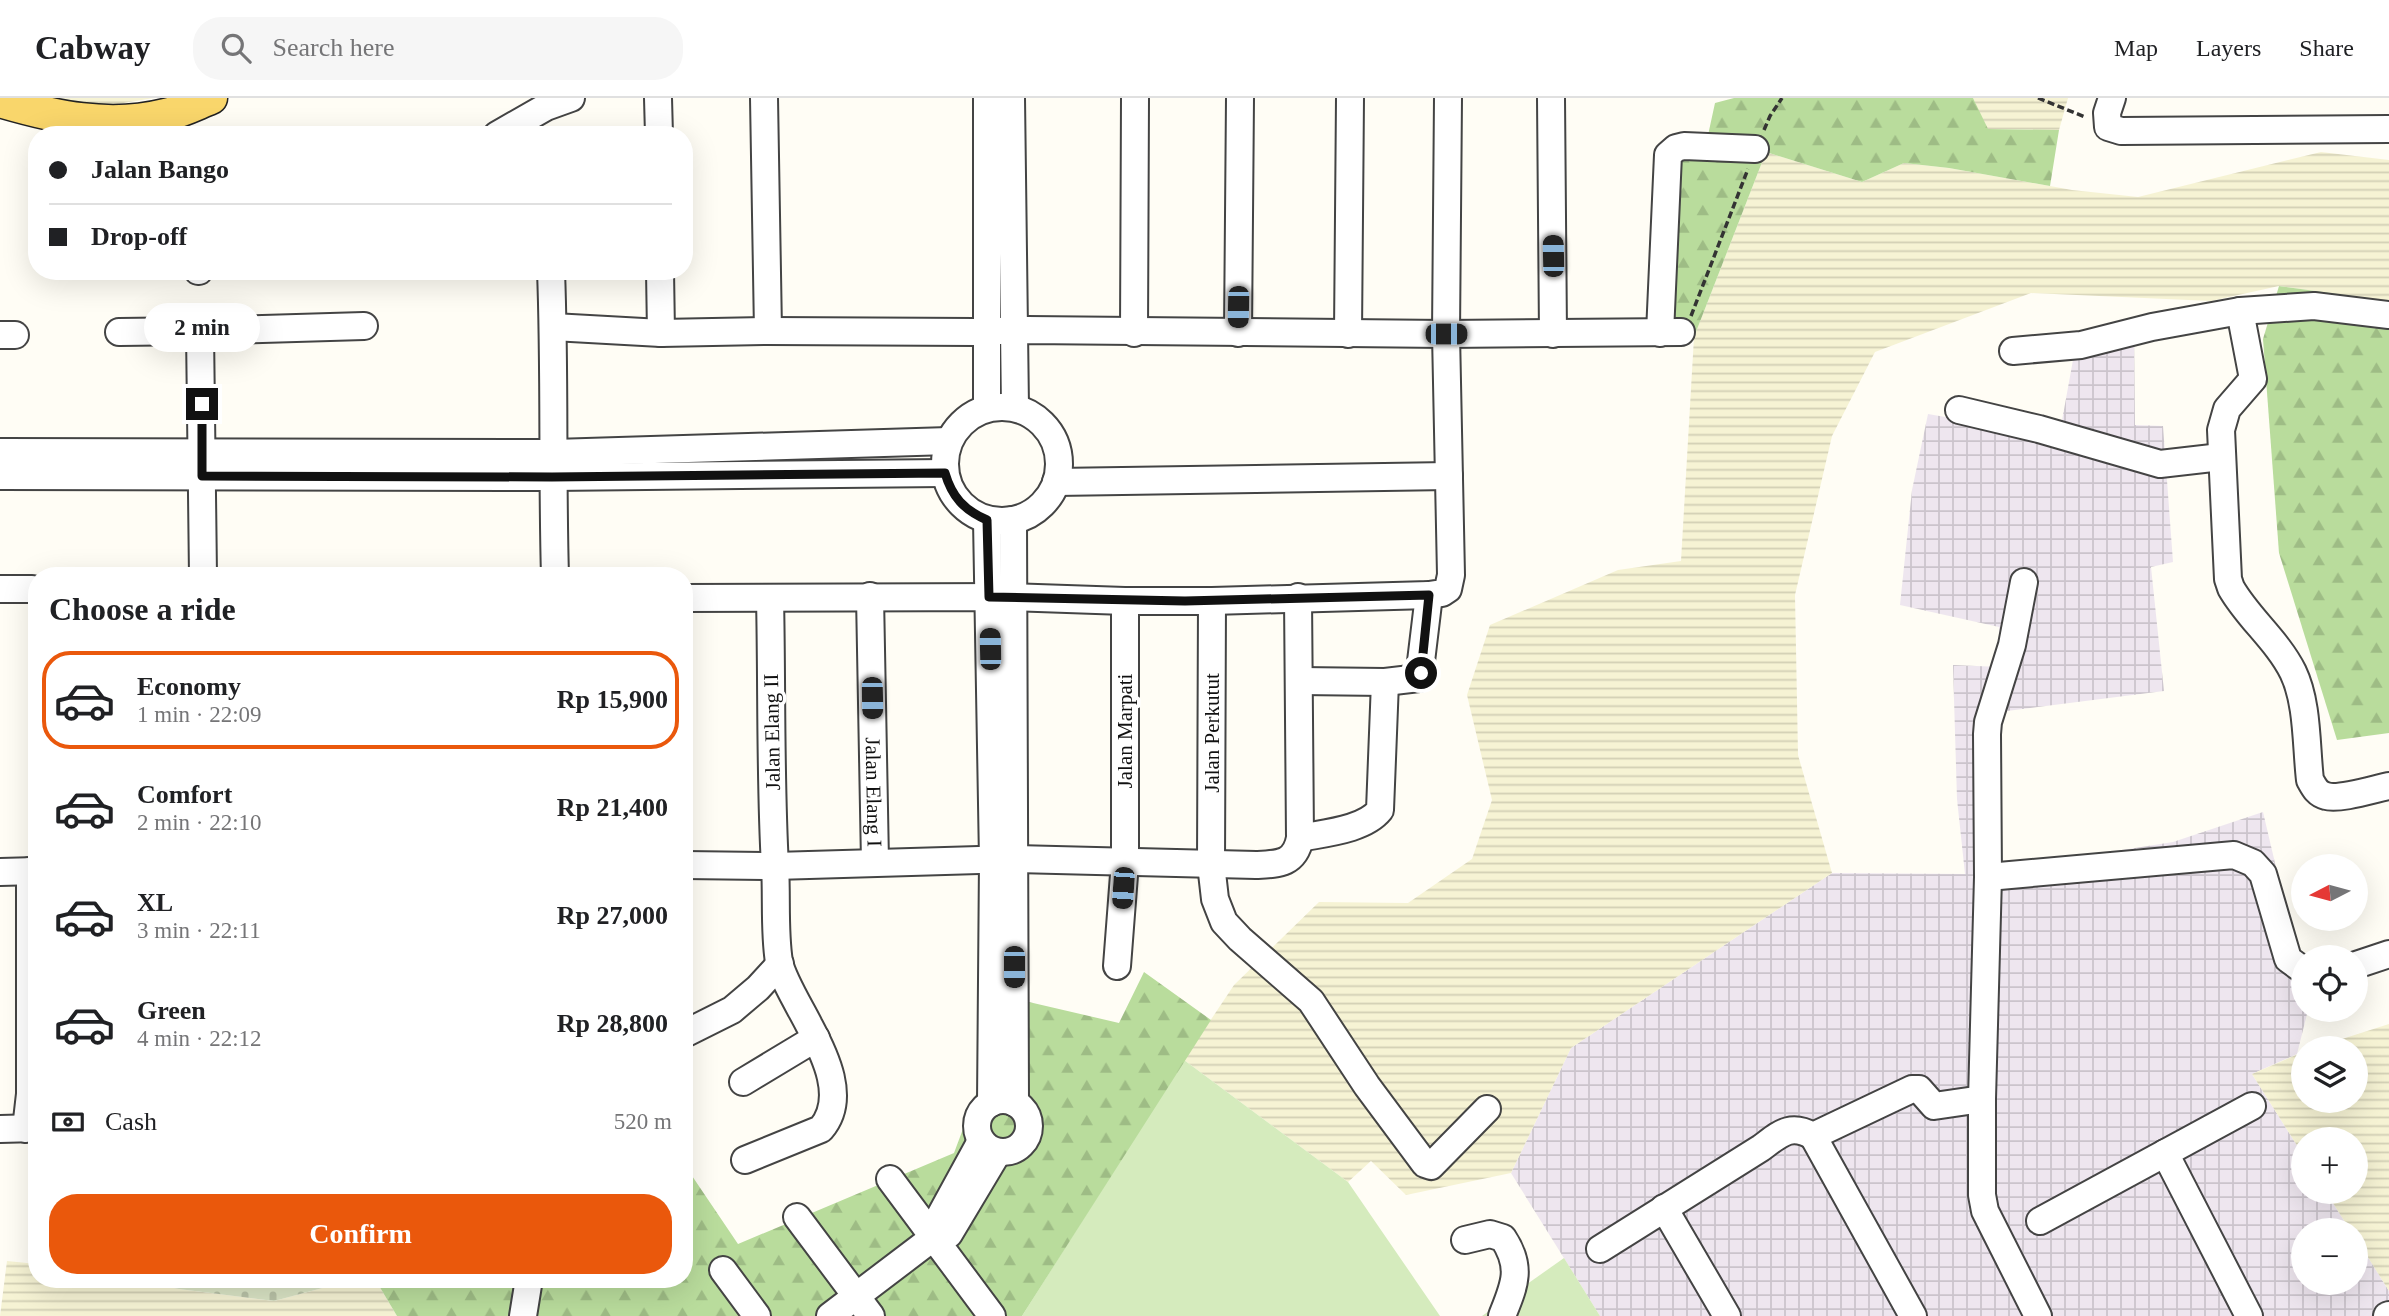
<!DOCTYPE html>
<meta charset="utf-8">
<style>
:root{--surface:#fff;--page:#f6f6f6;--text:#202124;--muted:#757577;--line:#e0e0e0;--accent:#ea580c}
body{margin:0;font-family:"Times New Roman",serif;background:var(--page);color:var(--text);height:100vh;display:flex;flex-direction:column;font-size:26px;white-space:nowrap}
*{box-sizing:border-box;margin:0}
p{font-size:23px;color:var(--muted)}
.icon{flex:none;width:38px;height:38px;fill:none;stroke:currentColor;stroke-width:2;stroke-linecap:round;stroke-linejoin:round}
.map{position:relative;flex:1;overflow:hidden}
.details{position:absolute;left:28px;top:469px;width:665px;height:721px;display:flex;flex-direction:column;background:var(--surface);border-radius:28px;box-shadow:0 7px 28px #0002}
.details>*{flex:none}
.top-card{position:absolute;left:28px;top:28px;width:665px;height:154px;border-radius:28px;box-shadow:0 7px 28px #0002;display:grid;align-content:center;height:154px;padding:0 21px;background:var(--surface)}
.needle{width:46px;rotate:264deg}
.buttons{position:absolute;left:2291px;top:756px;display:grid;gap:14px}
.buttons a{display:grid;place-items:center;width:77px;height:77px;border-radius:50%;background:var(--surface);box-shadow:0 7px 28px #0002;font-size:35px}
.end{position:absolute;width:32px;height:32px;margin:-16px;border:9px solid #111;background:#fff;box-shadow:0 0 0 4px #fff}
.from{border-radius:50%}
.bubble{position:absolute;height:49px;border-radius:24px;background:var(--surface);box-shadow:0 7px 28px #0002;font-size:23px;font-weight:700;line-height:49px;text-align:center}
.car{position:absolute;width:21px;height:42px;margin:-21px -10px;border-radius:9px;box-shadow:0 0 5px 2px #0007;background:linear-gradient(#222 24%,#8ab4d8 0 40%,#222 0 76%,#8ab4d8 0 86%,#222 0)}
.top-card b{display:flex;align-items:center;gap:24px;height:66px;font-size:26px}
.top-card b+b{border-top:2px solid var(--line)}
.top-card i{width:18px;height:18px;background:var(--text)}
ul{padding:0;list-style:none}
li{display:flex;align-items:center;gap:21px;height:98px;margin:0 14px 10px;padding:0 7px;border:4px solid transparent;border-radius:28px}
li div{flex:1}
li b{display:block;font-size:26px}
li em{font-style:normal;font-weight:700}
li.active{border-color:var(--accent)}
li>.icon{width:63px;height:63px;stroke-width:1.5}
h2{padding:0 21px;font-size:32px;line-height:84px}
.pay{display:flex;align-items:center;gap:18px;height:77px;padding:0 21px;font-size:26px}
.pay p{margin-inline-start:auto}
.primary-button{display:flex;gap:14px;margin-top:auto;padding:14px 21px}
.primary-button a{flex:1;height:80px;border-radius:28px;background:var(--accent);color:#fff;font-size:28px;font-weight:700;line-height:80px;text-align:center}
header{display:flex;align-items:center;gap:42px;box-sizing:border-box;height:98px;padding:0 35px;background:var(--surface);border-bottom:2px solid var(--line)}
header strong{font-size:33px}
nav{display:flex;gap:38px;margin-inline-start:auto;font-size:24px}
.search{width:490px;height:63px;background:var(--page);display:flex;align-items:center;gap:18px;box-sizing:border-box;padding:0 24px;border-radius:28px;color:var(--muted);font-size:26px}
.map>svg:first-child{display:block}
.industrial{fill:url(#industrial-grid)}
.farmland{fill:url(#farmland-rules)}
.grass{fill:#d5ebbd}
.forest{fill:url(#forest-firs)}
.cemetery{fill:url(#cemetery-stones)}
.lines{fill:none;stroke-linecap:round;stroke-linejoin:round}
.minor-casing{stroke:#444;stroke-width:30}
.major-casing{stroke:#222;stroke-width:35}
.path{stroke:#333;stroke-width:3.5;stroke-dasharray:7 3.5;stroke-linecap:butt}
.minor{stroke:#fff;stroke-width:26}
.major{stroke:#f9d66b;stroke-width:32}
.route{stroke:#111;stroke-width:9}
.labels{text-anchor:middle;stroke-width:7;stroke-linejoin:round;paint-order:stroke}
.street-label{font-size:21px;fill:#111;stroke:#fff}
</style>
<header>
<strong>Cabway</strong>
<div class="search"><svg class="icon" aria-label="search" viewBox="0 0 24 24"><circle cx="10" cy="10" r="6"/><path d="M15 15l6 6"/></svg>Search here</div>
<nav><a>Map</a><a>Layers</a><a>Share</a></nav>
</header>
<div class="map">
<svg width="2389" height="1218" viewBox="0 0 2389 1218">
<defs>
<pattern id="industrial-grid" width="8" height="8" patternUnits="userSpaceOnUse" patternTransform="scale(1.75)"><rect width="8" height="8" fill="#eee6ef"/><path d="M0 4h8M4 0v8" fill="none" stroke="#cbc4cc"/></pattern>
<pattern id="farmland-rules" width="6" height="5" patternUnits="userSpaceOnUse" patternTransform="scale(1.75)"><rect width="6" height="5" fill="#f6f3d4"/><path d="M0 2.5h6" fill="none" stroke="#d2cfb5"/></pattern>
<pattern id="forest-firs" width="22" height="20" patternUnits="userSpaceOnUse" patternTransform="scale(1.75)"><rect width="22" height="20" fill="#b9dc9c"/><path d="M5 1l3.5 6h-7zM16 11l3.5 6h-7z" fill="#9ebc85"/></pattern>
<pattern id="cemetery-stones" width="16" height="16" patternUnits="userSpaceOnUse" patternTransform="scale(1.75)"><rect width="16" height="16" fill="#d9e3c4"/><path d="M2 7V4a2 2 0 0 1 4 0v3zM10 15v-3a2 2 0 0 1 4 0v3z" fill="#b9c2a7"/></pattern>
</defs>
<rect width="100%" height="100%" fill="#fffdf5"/>
<path class="industrial" d="M2134,231L2135,327L2163,328L2173,464L2151,469L2164,593L1984,616L1995,772L2173,744L2263,714L2303,884V912H2308L2297,956L2252,976L2303,1057V1094H2326L2350,1132H2303V1185H2356V1140L2389,1193V1218H1600L1511,1075L1571,950L1832,775L1965,776L1957,701L1953,567L2000,569L1999,529L1900,507L1912,392L1928,316L2059,339L2075,251Z"/>
<g class="farmland">
<path d="M49,0H154L87,11Z"/>
<path d="M1973,0H2068L2059,32L1987,31Z"/>
<path d="M1766,54L1862,84L1904,65L1949,70L2072,92L2138,99L2321,54L2389,62V203L2279,188L2211,203L2031,195L1875,254L1832,338L1795,497L1798,657L1832,775L1571,950L1511,1075L1406,1097L1371,1063L1348,1084L1184,962L1234,887L1319,804L1408,805L1472,761L1492,702L1467,597L1490,527L1618,472L1681,463L1694,239Z"/>
<path d="M2389,926V1193L2356,1140V1132H2350L2326,1094H2356V1041H2303V1057L2252,976L2303,954V1003H2356V950H2314Z"/>
<path d="M7,1163L37,1166V1181H129L179,1191L274,1203L356,1181H375L397,1218H0Z"/>
</g>
<g class="grass">
<path d="M1184,962L1348,1084L1440,1218H1022Z"/>
<path d="M1564,1160L1600,1218H1482Z"/>
</g>
<g class="forest">
<path d="M1734,0H1973L1988,31L2059,32L2050,88L1949,70L1904,65L1862,84L1766,54L1694,239L1655,213L1664,56L1705,51L1715,5Z"/>
<path d="M2279,188L2389,203V635L2337,642L2279,455L2263,241Z"/>
<path d="M1144,874L1211,922L1022,1218H397L375,1181H684V1066L738,1146L954,1055L1012,900L1119,925Z"/>
</g>
<path class="cemetery" d="M129,1181H356L274,1203L179,1191Z"/>
<g class="lines">
<defs>
<g id="minor">
<path d="M658,0L659,37"/>
<path d="M764,0L768,233"/>
<path d="M987,0V310"/>
<path d="M1011,0L1015,310"/>
<path d="M1551,0L1553,236"/>
<path d="M2112,0L2107,15L2108,29L2121,33L2389,31"/>
<path d="M497,37L546,9L571,0"/>
<path d="M198,173H199"/>
<path d="M551,173C555,275 552,376 555,478"/>
<path d="M660,173L661,235"/>
<path d="M2240,213L2253,281L2227,311L2221,332L2228,481L2231,490C2248,520 2277,542 2293,574C2308,605 2306,648 2310,682C2314,689 2317,696 2326,698C2339,702 2374,691 2389,688"/>
<path d="M553,229L661,235L768,233L975,234L1027,232L1446,236L1681,234"/>
<path d="M119,234L200,233"/>
<path d="M1134,235L1135,0"/>
<path d="M1238,235L1240,0"/>
<path d="M1660,235L1668,57L1676,50L1684,48L1755,51"/>
<path d="M1348,236L1350,0"/>
<path d="M0,237H15"/>
<path d="M2013,253L2081,247L2152,229L2240,213L2314,208L2389,217"/>
<circle cx="1002" cy="366" r="57"/>
<path d="M1959,312L2039,331L2160,366L2221,359"/>
<path d="M0,354L554,355L949,343"/>
<path d="M0,378L552,379L945,375"/>
<path d="M1056,384L1449,378"/>
<path d="M987,422L993,762L991,1005"/>
<path d="M1013,422L1015,1005"/>
<path d="M203,478L200,233L364,228"/>
<path d="M2024,484L2012,547L1988,624L1987,636L1988,779L1982,1001V1097L1985,1113L2038,1218"/>
<path d="M0,491H32"/>
<path id="s1" d="M870,498L875,764"/>
<path d="M684,500L1012,499L1125,503H1212L1429,497L1442,495L1448,491L1451,477L1446,236L1448,0"/>
<path d="M1212,503L1211,766L1215,801L1224,824L1240,841L1311,903L1367,988L1425,1066L1431,1068L1487,1011"/>
<path d="M1300,583L1385,584L1419,580L1429,497"/>
<path d="M1300,740C1324,735 1364,732 1380,712L1385,584"/>
<path d="M684,767L775,768L1013,761L1256,767C1279,766 1295,766 1300,740L1298,499"/>
<path d="M0,774L37,773"/>
<path d="M1988,779L2234,757L2253,765L2263,776L2288,861L2303,872"/>
<path d="M2356,867L2389,856"/>
<path d="M1117,868L1125,764V503"/>
<path d="M684,936L732,912L758,890L780,866"/>
<path d="M743,984L816,940"/>
<circle cx="1003" cy="1028" r="26"/>
<path d="M0,1031L37,1030"/>
<path d="M26,1031L30,996V773"/>
<path d="M1813,1038L1913,1218"/>
<path d="M2165,1055L2249,1218"/>
<path d="M745,1062L821,1031C847,1001 825,957 809,927C800,909 783,882 779,864C774,833 777,799 775,768C770,679 772,589 770,500"/>
<path d="M890,1081L992,1218"/>
<path d="M1664,1110L1727,1218"/>
<path d="M940,1118L981,1043"/>
<path d="M797,1119L871,1218"/>
<path d="M2040,1123L2252,1008"/>
<path d="M1465,1142L1490,1136L1503,1140C1523,1170 1514,1188 1502,1218"/>
<path d="M1600,1151L1761,1050C1780,1036 1790,1025 1813,1038L1912,991H1919L1934,1008L1982,1001"/>
<path d="M723,1172L757,1218"/>
<path d="M523,1218L529,1181"/>
<path d="M830,1218L934,1139L949,1136L998,1054"/>
<path d="M2387,1218L2389,1217"/>
</g>
<path id="major" d="M0,3C54,19 109,31 165,17C181,14 196,6 211,0"/>
</defs>
<use href="#minor" class="minor-casing"/>
<use href="#major" class="major-casing"/>
<g class="path">
<path d="M2038,0L2085,19"/>
<path d="M1764,32L1770,18L1782,0"/>
<path d="M1691,218L1748,71"/>
</g>
<use href="#minor" class="minor"/>
<use href="#major" class="major"/>
</g>
<g class="lines">
<path class="route" d="M202,306V378L552,379L945,375C952,399 964,412 987,422L989,499L1185,503L1429,497L1421,575"/>
</g>
<g class="labels">
<g class="street-label">
<text transform="translate(1125 633) rotate(-90)" y="7">Jalan Marpati</text>
<text transform="translate(772 634) rotate(-91)" y="7">Jalan Elang II</text>
<text transform="translate(1212 635) rotate(-90)" y="7">Jalan Perkutut</text>
<text dy="7" stroke="none"><textPath href="#s1" startOffset="196">Jalan Elang I</textPath></text>
</g>
</g>
</svg>
<div class="buttons">
<a><svg class="needle" viewBox="-14 -14 28 28"><path d="M0-13l5 13h-10z" fill="#e53935"/><path d="M0 13l5-13h-10z" fill="#757577"/></svg></a>
<a><svg class="icon" aria-label="locate" viewBox="0 0 24 24"><circle cx="12" cy="12" r="6"/><path d="M12 2v4M12 18v4M2 12h4M18 12h4"/></svg></a>
<a><svg class="icon" aria-label="layers" viewBox="0 0 24 24"><path d="M12 4l9 5-9 5-9-5zM3 14l9 5 9-5"/></svg></a>
<a>+</a>
<a>−</a>
</div>
<i class="end from" style="left:1421px;top:575px"></i>
<i class="end" style="left:202px;top:306px"></i>
<div class="bubble" style="left:144px;top:205px;width:116px">2 min</div>
<i class="car" style="left:1553px;top:158px;rotate:359deg"></i>
<i class="car" style="left:1238px;top:209px;rotate:181deg"></i>
<i class="car" style="left:1446px;top:236px;rotate:90deg"></i>
<i class="car" style="left:990px;top:551px;rotate:359deg"></i>
<i class="car" style="left:872px;top:600px;rotate:179deg"></i>
<i class="car" style="left:1123px;top:790px;rotate:184deg"></i>
<i class="car" style="left:1014px;top:869px;rotate:180deg"></i>
<div class="top-card">
<b><i class="from"></i>Jalan Bango</b>
<b><i></i>Drop-off</b>
</div>
<section class="details">
<h2>Choose a ride</h2>
<ul>
<li class="active"><svg class="icon" aria-label="car" viewBox="0 0 24 24"><path d="M5 17H2v-5l4-1 3-4h7l3 4 3 1v5h-3M9 17h6M6 11h13"/><circle cx="7" cy="17" r="2"/><circle cx="17" cy="17" r="2"/></svg><div><b>Economy</b><p>1 min · 22:09</p></div><em>Rp 15,900</em></li>
<li><svg class="icon" aria-label="car" viewBox="0 0 24 24"><path d="M5 17H2v-5l4-1 3-4h7l3 4 3 1v5h-3M9 17h6M6 11h13"/><circle cx="7" cy="17" r="2"/><circle cx="17" cy="17" r="2"/></svg><div><b>Comfort</b><p>2 min · 22:10</p></div><em>Rp 21,400</em></li>
<li><svg class="icon" aria-label="car" viewBox="0 0 24 24"><path d="M5 17H2v-5l4-1 3-4h7l3 4 3 1v5h-3M9 17h6M6 11h13"/><circle cx="7" cy="17" r="2"/><circle cx="17" cy="17" r="2"/></svg><div><b>XL</b><p>3 min · 22:11</p></div><em>Rp 27,000</em></li>
<li><svg class="icon" aria-label="car" viewBox="0 0 24 24"><path d="M5 17H2v-5l4-1 3-4h7l3 4 3 1v5h-3M9 17h6M6 11h13"/><circle cx="7" cy="17" r="2"/><circle cx="17" cy="17" r="2"/></svg><div><b>Green</b><p>4 min · 22:12</p></div><em>Rp 28,800</em></li>
</ul>
<div class="pay"><svg class="icon" aria-label="cash" viewBox="0 0 24 24"><path d="M3 7h18v10H3z"/><circle cx="12" cy="12" r="2"/></svg>Cash<p>520 m</p></div>
<div class="primary-button"><a>Confirm</a></div>
</section>
</div>
